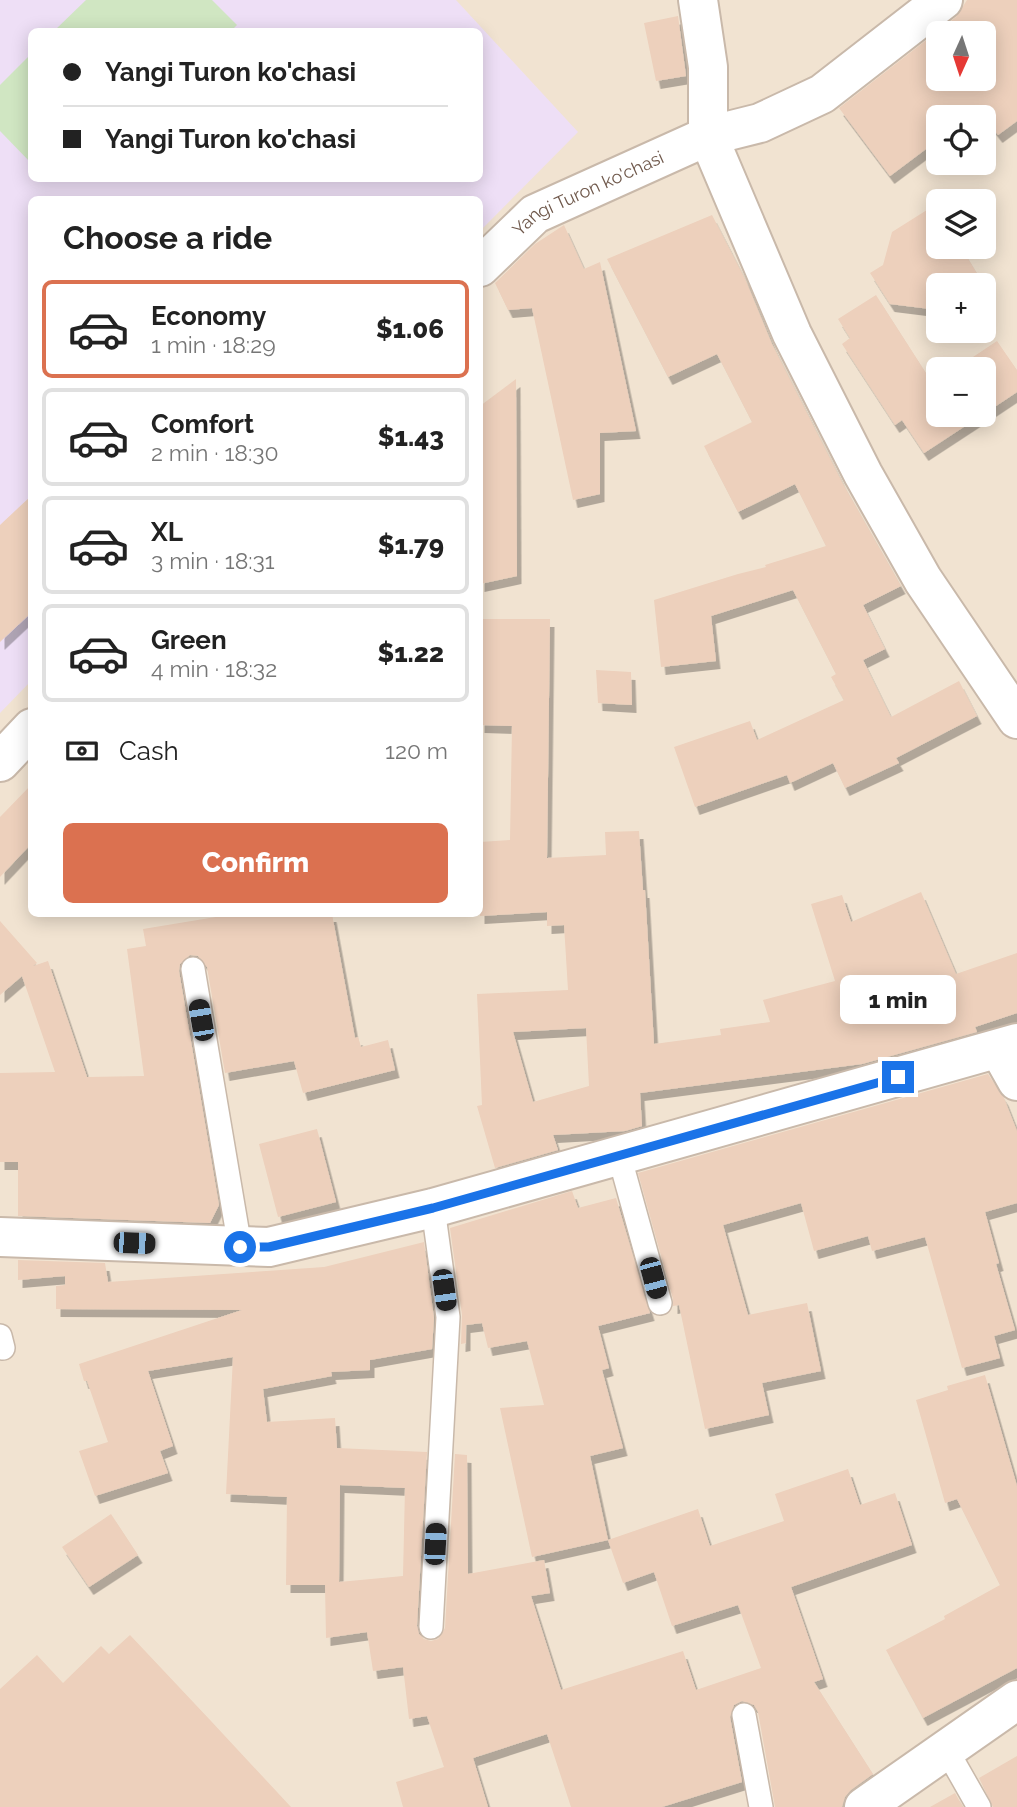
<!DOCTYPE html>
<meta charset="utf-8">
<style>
:root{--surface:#fff;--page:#f6f6f6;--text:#222;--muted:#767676;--line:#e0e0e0;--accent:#db7150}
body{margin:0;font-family:Raleway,sans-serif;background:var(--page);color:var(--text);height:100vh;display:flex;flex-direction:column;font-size:26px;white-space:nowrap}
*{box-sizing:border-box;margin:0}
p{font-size:23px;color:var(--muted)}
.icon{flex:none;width:38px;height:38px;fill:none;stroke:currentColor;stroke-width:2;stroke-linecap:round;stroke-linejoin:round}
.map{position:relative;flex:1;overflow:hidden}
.side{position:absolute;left:28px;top:196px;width:455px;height:721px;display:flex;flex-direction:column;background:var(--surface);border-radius:10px;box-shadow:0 4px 18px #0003}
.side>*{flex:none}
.guide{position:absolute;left:28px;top:28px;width:455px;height:154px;border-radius:10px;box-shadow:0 4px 18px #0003;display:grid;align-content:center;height:154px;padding:0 35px;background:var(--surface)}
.needle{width:46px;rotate:183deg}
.fabs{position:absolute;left:926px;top:21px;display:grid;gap:14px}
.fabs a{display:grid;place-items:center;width:70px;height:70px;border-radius:10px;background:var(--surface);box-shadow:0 4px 18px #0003;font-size:35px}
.end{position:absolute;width:32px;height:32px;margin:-16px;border:9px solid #1a73e8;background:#fff;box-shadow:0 0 0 4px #fff}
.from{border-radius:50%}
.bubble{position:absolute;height:49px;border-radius:10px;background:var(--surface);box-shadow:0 4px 18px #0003;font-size:23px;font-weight:800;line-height:49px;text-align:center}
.car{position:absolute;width:21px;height:42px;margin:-21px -10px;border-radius:9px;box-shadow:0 0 5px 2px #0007;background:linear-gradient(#222 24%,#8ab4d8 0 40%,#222 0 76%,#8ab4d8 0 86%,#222 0)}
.guide b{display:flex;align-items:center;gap:24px;height:66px;font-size:26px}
.guide b+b{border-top:2px solid var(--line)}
.guide i{width:18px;height:18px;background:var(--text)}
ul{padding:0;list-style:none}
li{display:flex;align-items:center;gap:21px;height:98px;margin:0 14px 10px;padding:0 21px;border:4px solid var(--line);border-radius:10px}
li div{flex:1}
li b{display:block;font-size:26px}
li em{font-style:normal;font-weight:800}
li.active{border-color:var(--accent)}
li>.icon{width:63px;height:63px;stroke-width:1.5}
h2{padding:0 35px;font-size:32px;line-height:84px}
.pay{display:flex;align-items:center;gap:18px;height:77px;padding:0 35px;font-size:26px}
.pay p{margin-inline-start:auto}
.primary-button{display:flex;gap:14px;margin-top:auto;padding:14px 35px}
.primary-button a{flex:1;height:80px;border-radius:10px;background:var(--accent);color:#fff;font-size:28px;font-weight:800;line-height:80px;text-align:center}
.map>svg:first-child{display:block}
.residential{fill:#f1e3d1;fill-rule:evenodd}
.education{fill:#eedff6;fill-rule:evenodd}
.pitch{fill:#d0e6c2}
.building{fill:#edd0bc;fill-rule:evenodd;filter:url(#shadow)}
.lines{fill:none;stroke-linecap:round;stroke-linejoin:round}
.lane-casing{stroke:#c9b9aa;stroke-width:26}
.street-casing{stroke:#c9b9aa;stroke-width:42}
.lane{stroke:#fff;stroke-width:23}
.street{stroke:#fff;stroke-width:38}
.route{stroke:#1a73e8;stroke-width:9}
.labels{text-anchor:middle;stroke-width:5;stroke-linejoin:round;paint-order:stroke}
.street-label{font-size:18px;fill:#6f584b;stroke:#fdf5e8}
</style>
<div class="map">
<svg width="1017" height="1807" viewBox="0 0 1017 1807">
<defs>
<filter id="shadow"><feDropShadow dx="4.5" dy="8" stdDeviation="0" flood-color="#0004"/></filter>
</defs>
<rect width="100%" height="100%" fill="#faf1e2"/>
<path class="residential" d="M0,0H1017V1807H0ZM32,32H480V178H32ZM938,33H984V79H938ZM938,117H984V163H938ZM32,200H480V914H32ZM938,201H984V247H938ZM938,285H984V331H938ZM938,369H984V415H938Z"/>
<path class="education" d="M0,0H456L578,132L480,231V200H32L31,681L0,713ZM32,32H480V178H32Z"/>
<g class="pitch">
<path d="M86,0H212L237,25L230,32L54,31Z"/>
<path d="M31,54V163L0,131V85Z"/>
</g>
<g class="building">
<path d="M967,0H1017V121L998,135L984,117H938V140L890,176L839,108L956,17ZM938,33H984V79H938Z"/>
<path d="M678,16L686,76L656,81L644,23Z"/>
<path d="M938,203V247H961L984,285H938V310L890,304L870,273L883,265L892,232Z"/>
<path d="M712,215L746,281L772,344L843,484L901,586L863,605L885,649L863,660L891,717L959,681L977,716L896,758L899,763L845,788L833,763L790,783L787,775L695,807L674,747L750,721L757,740L844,700L831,677L836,674L793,590L711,616L716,661L661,667L654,600L738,574L766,567L765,565L826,546L795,484L738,512L704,446L752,422L717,354L668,377L607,259Z"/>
<path d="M564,225L584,269L600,262L636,431L600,433V494L573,500L532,308L508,310L495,283L535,244Z"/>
<path d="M876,295L933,384L938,380V415H982L924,453L902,420L895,425L842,344L850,338L838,319Z"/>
<path d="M997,341L1017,370V392L984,414V369H955Z"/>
<path d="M516,379L517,576L480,584V406Z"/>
<path d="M32,495V612L0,642V525Z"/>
<path d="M480,619H550L547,858L606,855L605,832L639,831L643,890H645L654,1044L721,1035L720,1029L770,1022L763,1000L835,981L811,904L842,895L851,922L921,892L956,974L1017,953V1013L975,1027L977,1032L862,1064L640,1093L642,1126L625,1131L553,1135L558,1150L495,1168L477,1106L482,1105L477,994L568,990L564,925L547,926V912L480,916V842L510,840L512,726L480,725ZM586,1028L589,1086L533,1102L513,1032Z"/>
<path d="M596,670L631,672L632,705L598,703Z"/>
<path d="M32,784V843L0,877V817Z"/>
<path d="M234,914H332L355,1038L358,1037L361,1047L388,1040L395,1070L303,1093L294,1061L225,1073L207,967L198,956L190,955L180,964L179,971L219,1205L210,1223L18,1216V1162H0V1073L55,1072L22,976L0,995V921L37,963L33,966L48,961L87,1077L144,1076L127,949L146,946L143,929Z"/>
<path d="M988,1074L1004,1098L1017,1131V1203L985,1212L999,1263L996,1264L1015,1330L994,1336L1000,1358L962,1368L925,1237L872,1251L868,1236L814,1251L801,1203L723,1225L748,1315L807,1303L821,1371L762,1383L769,1415L705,1429L679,1305L673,1306V1299L638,1173Z"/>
<path d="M317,1129L336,1202L278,1217L259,1144Z"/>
<path d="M572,1191L578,1208L616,1198L650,1313L598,1326L609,1368L602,1370L623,1448L590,1456L608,1540L532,1557L500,1408L544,1405L527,1341L488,1348L482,1323L466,1325V1343L461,1344L462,1315L450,1228Z"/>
<path d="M424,1242L434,1318L432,1349L370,1360V1370L331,1372L332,1376L263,1389L267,1422L335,1418L337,1448L427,1452L417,1626L419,1634L424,1639L431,1641L438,1639L445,1628L455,1454L467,1455L468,1574L544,1560L550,1593L531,1596L561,1690L683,1651L696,1690L761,1668L738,1605L672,1626L654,1572L623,1583L608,1540L698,1509L710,1546L784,1521L775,1494L848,1469L860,1505L895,1493L912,1545L791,1587L823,1679L814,1682L873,1774L851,1790L845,1797L842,1807H775L758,1712L754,1705L742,1701L734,1705L730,1717L742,1782L662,1807H571L547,1734L473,1758L488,1807H403L396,1782L444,1767L427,1716L409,1719L403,1667L373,1671L367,1632L326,1638L325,1585H286L287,1497L226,1494L233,1357L148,1371L173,1446L160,1451L168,1473L95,1496L79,1451L108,1442L87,1381H84L79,1364L242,1310L56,1309V1286L65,1285V1276L18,1280V1260L105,1263L108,1282L324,1267ZM340,1485L405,1488L403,1576L339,1582Z"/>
<path d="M985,1375L1017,1486V1668L923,1718L886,1650L945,1619L944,1616L1000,1585L957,1499L945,1503L916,1400L948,1390L947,1386Z"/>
<path d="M111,1514L138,1555L89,1587L62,1547Z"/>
<path d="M130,1635L211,1721L291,1807H0V1689L37,1655L63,1683L101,1646L109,1654Z"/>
<path d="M1017,1756V1807H993L979,1778Z"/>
<path d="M955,1793L963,1807H930Z"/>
</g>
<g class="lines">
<defs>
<g id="lane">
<path d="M193,969L240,1247"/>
<path d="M619,1155L660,1303"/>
<path d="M0,1336L3,1348"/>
<path d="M431,1627L448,1317L433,1208"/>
<path d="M744,1715L761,1807"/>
<path d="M946,1749L979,1807"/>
</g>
<g id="street">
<path d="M698,0L708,67V136L792,334L863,474L923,580L1017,719"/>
<path id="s1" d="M480,267L535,214L708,136L760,123L822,94L943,0"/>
<path d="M0,762L32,728"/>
<path d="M999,1049L1017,1081"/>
<path d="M0,1237L269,1247L433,1208L1017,1043"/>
<path d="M864,1807L1017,1700"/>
</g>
</defs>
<use href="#lane" class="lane-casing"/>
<use href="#street" class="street-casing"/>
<use href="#lane" class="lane"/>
<use href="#street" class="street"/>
</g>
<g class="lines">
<path class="route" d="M240,1247H269L433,1208L898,1077"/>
</g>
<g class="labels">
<g class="street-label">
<text dy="6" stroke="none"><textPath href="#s1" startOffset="133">Yangi Turon ko'chasi</textPath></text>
</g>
</g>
</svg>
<div class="fabs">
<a><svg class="needle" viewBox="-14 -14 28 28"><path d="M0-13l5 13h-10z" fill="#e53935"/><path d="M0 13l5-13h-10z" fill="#767676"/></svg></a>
<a><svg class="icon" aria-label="locate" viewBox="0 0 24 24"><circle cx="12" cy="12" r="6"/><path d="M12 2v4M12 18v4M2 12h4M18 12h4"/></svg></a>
<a><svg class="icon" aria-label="layers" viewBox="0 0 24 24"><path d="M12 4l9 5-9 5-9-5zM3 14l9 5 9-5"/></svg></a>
<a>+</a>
<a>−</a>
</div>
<i class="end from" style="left:240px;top:1247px"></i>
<i class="end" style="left:898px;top:1077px"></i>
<div class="bubble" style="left:840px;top:975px;width:116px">1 min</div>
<i class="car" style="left:201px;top:1020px;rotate:350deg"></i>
<i class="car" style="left:134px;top:1243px;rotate:92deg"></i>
<i class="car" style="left:653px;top:1278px;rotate:165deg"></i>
<i class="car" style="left:444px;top:1290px;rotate:172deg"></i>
<i class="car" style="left:435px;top:1544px;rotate:3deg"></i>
<div class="guide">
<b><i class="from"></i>Yangi Turon ko'chasi</b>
<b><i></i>Yangi Turon ko'chasi</b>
</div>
<section class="side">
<h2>Choose a ride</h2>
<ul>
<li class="active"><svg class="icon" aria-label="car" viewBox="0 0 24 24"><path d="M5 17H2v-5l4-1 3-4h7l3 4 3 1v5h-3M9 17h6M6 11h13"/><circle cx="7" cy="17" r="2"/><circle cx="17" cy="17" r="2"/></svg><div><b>Economy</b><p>1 min · 18:29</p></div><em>$1.06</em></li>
<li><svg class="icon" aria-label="car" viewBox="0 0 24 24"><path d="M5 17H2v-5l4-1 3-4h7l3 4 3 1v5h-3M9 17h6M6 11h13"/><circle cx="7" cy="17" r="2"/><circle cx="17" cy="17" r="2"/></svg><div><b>Comfort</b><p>2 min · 18:30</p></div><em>$1.43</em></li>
<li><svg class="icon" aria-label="car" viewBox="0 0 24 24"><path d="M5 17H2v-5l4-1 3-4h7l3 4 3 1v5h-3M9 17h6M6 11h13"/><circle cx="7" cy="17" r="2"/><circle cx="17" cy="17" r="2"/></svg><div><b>XL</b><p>3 min · 18:31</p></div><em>$1.79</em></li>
<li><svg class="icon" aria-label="car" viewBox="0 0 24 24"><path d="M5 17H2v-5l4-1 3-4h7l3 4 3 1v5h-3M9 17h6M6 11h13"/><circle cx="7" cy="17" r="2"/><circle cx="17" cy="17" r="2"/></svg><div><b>Green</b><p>4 min · 18:32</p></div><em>$1.22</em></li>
</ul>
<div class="pay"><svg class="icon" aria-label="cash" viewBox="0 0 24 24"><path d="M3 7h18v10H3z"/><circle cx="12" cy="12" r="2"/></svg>Cash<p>120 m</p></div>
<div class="primary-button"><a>Confirm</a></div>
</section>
</div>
